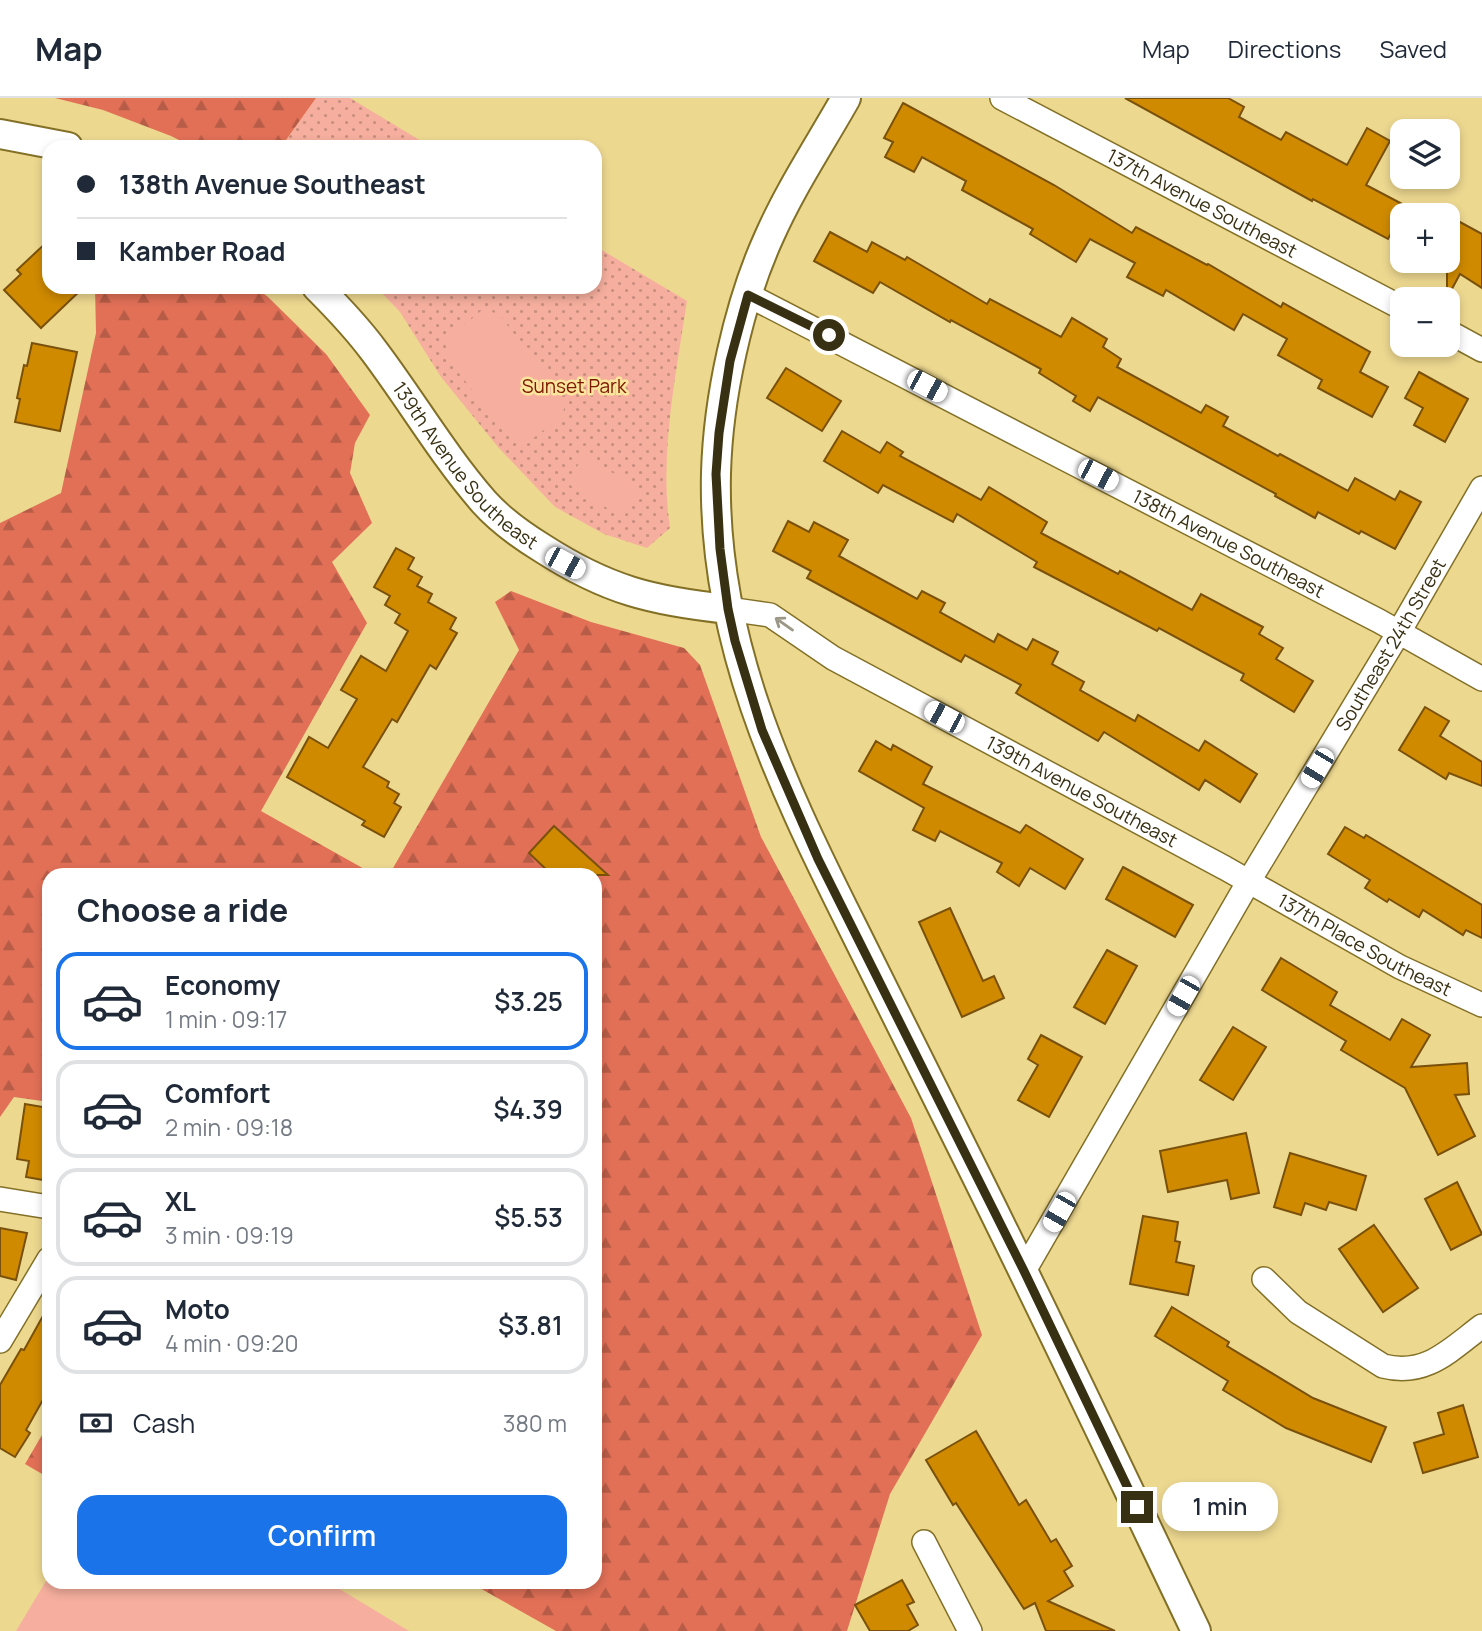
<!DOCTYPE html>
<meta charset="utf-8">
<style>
:root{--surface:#fff;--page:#f6f6f7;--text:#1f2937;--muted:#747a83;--line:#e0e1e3;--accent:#1a73e8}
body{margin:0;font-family:Manrope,sans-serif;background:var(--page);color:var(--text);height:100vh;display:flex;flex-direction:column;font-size:26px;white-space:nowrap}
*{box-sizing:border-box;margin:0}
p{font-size:23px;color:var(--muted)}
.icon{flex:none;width:38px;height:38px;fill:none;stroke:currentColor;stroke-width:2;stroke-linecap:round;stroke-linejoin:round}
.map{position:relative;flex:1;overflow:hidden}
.panel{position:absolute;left:42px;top:770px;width:560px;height:721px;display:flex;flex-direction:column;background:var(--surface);border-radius:21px;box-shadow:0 4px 10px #0003}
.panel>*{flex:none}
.banner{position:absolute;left:42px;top:42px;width:560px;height:154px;border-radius:21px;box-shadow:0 4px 10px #0003;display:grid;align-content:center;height:154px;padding:0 35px;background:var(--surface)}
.fabs{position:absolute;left:1390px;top:21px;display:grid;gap:14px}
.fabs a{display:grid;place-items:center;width:70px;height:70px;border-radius:14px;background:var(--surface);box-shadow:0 4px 10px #0003;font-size:35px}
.end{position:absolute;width:32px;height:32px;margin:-16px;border:9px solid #383012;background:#fff;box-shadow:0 0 0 4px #fff}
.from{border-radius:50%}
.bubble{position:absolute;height:49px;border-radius:21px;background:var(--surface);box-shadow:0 4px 10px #0003;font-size:23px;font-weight:600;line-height:49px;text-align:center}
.car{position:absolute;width:21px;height:42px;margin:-21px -10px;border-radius:9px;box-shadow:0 0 5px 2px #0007;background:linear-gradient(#fff 24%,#345 0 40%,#fff 0 76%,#345 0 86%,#fff 0)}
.banner b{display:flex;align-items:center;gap:24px;height:66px;font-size:26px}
.banner b+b{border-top:2px solid var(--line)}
.banner i{width:18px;height:18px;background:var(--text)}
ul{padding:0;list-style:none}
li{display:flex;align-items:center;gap:21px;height:98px;margin:0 14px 10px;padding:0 21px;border:4px solid var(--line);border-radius:21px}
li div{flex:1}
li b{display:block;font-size:26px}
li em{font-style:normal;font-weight:600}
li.on{border-color:var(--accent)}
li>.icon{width:63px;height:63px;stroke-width:1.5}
h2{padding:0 35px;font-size:32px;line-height:84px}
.pay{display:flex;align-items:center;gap:18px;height:77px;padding:0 35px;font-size:26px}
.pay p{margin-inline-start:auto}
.action{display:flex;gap:14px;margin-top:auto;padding:14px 35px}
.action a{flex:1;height:80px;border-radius:21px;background:var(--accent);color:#fff;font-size:28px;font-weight:600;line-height:80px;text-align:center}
header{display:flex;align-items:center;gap:42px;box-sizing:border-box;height:98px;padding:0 35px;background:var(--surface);border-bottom:2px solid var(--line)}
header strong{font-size:33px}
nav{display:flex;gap:38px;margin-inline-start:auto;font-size:24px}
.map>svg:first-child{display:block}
.green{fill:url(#green-dots)}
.forest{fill:url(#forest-firs)}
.pitch{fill:#f6af9e}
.building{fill:#cf8a00;stroke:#79510c;stroke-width:2}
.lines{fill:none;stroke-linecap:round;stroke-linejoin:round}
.minor-casing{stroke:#837027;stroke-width:26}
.tertiary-casing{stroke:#837027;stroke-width:32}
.minor{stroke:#fff;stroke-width:23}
.tertiary{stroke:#fff;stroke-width:28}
.oneway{stroke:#9c9888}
.route{stroke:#383012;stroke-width:9}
.labels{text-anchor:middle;stroke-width:5;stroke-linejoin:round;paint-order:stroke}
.street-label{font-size:19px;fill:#383012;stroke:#fae59d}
.park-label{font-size:19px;fill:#7d1600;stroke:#fae59d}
</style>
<header>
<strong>Map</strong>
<nav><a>Map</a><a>Directions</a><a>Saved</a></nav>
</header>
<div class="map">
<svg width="1482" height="1533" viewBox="0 0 1482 1533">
<defs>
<pattern id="green-dots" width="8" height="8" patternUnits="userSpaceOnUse" patternTransform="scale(1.75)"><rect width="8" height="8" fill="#f6af9e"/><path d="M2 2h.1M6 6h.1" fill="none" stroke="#c88f7f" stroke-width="1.8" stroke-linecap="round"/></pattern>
<pattern id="forest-firs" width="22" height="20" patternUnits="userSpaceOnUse" patternTransform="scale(1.75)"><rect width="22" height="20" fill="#e17057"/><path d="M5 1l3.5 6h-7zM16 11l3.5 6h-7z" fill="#b75c47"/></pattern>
</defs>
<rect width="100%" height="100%" fill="#edd890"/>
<g class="green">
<path d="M316,0H350L431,49H281Z"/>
<path d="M595,148L687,203C676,277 659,356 670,430L647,450L604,436L555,409L498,349L441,279L400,214L376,189H595Z"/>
</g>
<g class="forest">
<path d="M55,0H316L281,49H193L171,38L103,12Z"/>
<path d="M95,189H255L268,199L326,256L370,317L355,345L350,375L372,425L332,464L367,525L261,713L375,777H49V1004L14,999L0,1019V425L61,395L96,235Z"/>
<path d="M511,493L591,524L684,550L700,567L761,739L911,1020L982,1237L890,1396L847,1533H556L469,1484H595V777H389L519,552L495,504Z"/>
<path d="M49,1325V1380L25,1366Z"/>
</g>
<g class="pitch">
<path d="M481,213L498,215L565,302L563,317L527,345L511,341L446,259V242Z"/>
<path d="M584,357L640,392L623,420L567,385Z"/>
<path d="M49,1478V1484H328L409,1533H16Z"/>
</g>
<g class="building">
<path d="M1125,0H1228L1244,9L1239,19L1281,42L1286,34L1347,67L1367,30L1390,43L1366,87L1406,108L1388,141L1313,101L1312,103Z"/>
<path d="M903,5L1054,87L1132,135L1136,129L1207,167L1208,166L1281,209L1283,205L1370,254L1360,274L1388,289L1372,319L1318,290L1322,282L1278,257L1287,241L1243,216L1234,232L1166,192L1163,198L1127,179L1135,165L1090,141L1076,164L1030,136L1033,131L962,92L966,83L922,59L914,74L885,59L893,44L884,40Z"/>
<path d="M1447,117L1482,136V190L1460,176L1447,200Z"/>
<path d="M830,134L867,154L872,144L905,162L907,159L987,206L990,201L1061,239L1072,220L1107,241L1103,249L1121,261L1117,269L1201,315L1206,307L1228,319L1223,328L1278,358L1280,356L1348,393L1355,380L1395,402L1400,393L1421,404L1395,451L1361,433L1359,436L1318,414L1315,420L1275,398L1276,396L1098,299L1090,313L1073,303L1076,298L1039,275L1041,271L951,222L950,224L880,184L873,195L814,163Z"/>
<path d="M49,142V189H84L41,230L4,192L21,176L17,172Z"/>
<path d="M32,245L77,254L60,333L15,324L20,301L17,300L24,267L27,268Z"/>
<path d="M786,270L841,303L822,333L767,300Z"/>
<path d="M1419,274L1468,301L1445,344L1414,327L1423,310L1405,300Z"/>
<path d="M842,333L880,355L887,344L903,354L900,358L981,402L989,389L1047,424L1041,435L1118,476L1120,473L1192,512L1201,496L1263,529L1259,536L1283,550L1276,561L1313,583L1294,614L1241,582L1244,576L1159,530L1157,533L1034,469L1037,464L957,416L953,424L883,387L878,395L824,363Z"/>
<path d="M788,423L809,434L814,424L848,442L839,458L917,501L922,493L945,505L940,514L994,544L998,536L1027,552L1033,541L1058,554L1052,566L1084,584L1080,592L1135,623L1138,617L1199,653L1205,643L1257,676L1240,704L1205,682L1199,692L1104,634L1098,643L1016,595L1021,587L965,557L961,564L807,480L811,473L773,453Z"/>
<path d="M396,450L414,460L408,471L422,479L417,488L432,496L428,504L456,520L450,531L457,535L436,571L430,567L397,624L392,621L363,669L389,684L387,689L399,696L394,705L401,709L384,739L362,727L365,723L287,679L309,639L328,650L357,601L341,592L361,558L386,573L408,533L395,525L400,516L385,507L390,498L374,489Z"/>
<path d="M1425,609L1449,623L1440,638L1482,664V688L1449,675L1446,681L1399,652Z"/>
<path d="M876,643L891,652L893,647L932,669L923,686L1020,735L1026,727L1083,761L1065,791L1030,770L1019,788L997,774L1002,765L940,733L935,743L913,732L924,710L859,673Z"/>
<path d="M554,728L608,777H552L529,755Z"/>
<path d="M1345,729L1364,740L1366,737L1482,807V840L1466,832L1463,837L1423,812L1419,819L1389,801L1387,804L1365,790L1370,782L1328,756Z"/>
<path d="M1123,769L1193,807L1175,839L1106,801Z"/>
<path d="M950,810L983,883L994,878L1004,900L962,919L919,824Z"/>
<path d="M1107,852L1137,868L1105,926L1074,909Z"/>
<path d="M1281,860L1337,894L1330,907L1390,942L1402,921L1430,937L1411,969L1467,965L1469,996L1455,997L1475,1038L1438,1057L1405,990L1341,952L1346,943L1262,892Z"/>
<path d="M1233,929L1266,949L1233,1002L1200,982Z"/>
<path d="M1041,937L1082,959L1049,1019L1018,1002L1038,967L1028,961Z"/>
<path d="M25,1006L49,1010V1083L26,1079L29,1063L17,1061Z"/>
<path d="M1246,1035L1259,1095L1231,1101L1227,1082L1168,1094L1160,1053Z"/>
<path d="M1290,1055L1366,1078L1356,1112L1329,1104L1326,1112L1305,1105L1301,1117L1274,1109Z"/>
<path d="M1457,1084L1482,1136L1451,1152L1425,1101Z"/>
<path d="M1143,1118L1178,1124L1175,1143L1180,1144L1176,1164L1194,1168L1188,1197L1130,1186Z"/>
<path d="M1374,1127L1418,1190L1383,1214L1339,1151Z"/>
<path d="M0,1130L27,1135L16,1182L0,1178Z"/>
<path d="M49,1207V1291L26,1332L30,1335L15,1359L0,1350V1287L21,1251L24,1252Z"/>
<path d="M1172,1209L1229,1244L1227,1248L1313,1300L1386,1329L1371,1364L1286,1330L1223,1292L1228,1283L1155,1238Z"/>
<path d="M1463,1307L1478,1359L1423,1375L1414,1345L1444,1336L1438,1315Z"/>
<path d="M976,1333L1019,1407L1026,1402L1051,1444L1056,1441L1072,1468L1064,1473L1073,1488L1048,1503L1115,1533H1046L1035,1505L1024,1511L956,1405L953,1407L926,1362Z"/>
<path d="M902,1482L914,1504L907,1507L918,1527L908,1533H870L855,1507Z"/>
</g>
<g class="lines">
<defs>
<g id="minor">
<path id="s1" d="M1002,0L1402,210"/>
<path id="s2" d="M748,197L1379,523L1482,581"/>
<path d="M1447,233L1482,252"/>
<path id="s3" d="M728,511L770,517L833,560L1225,770L1400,869L1482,907"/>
<path d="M0,1101L49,1109"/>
<path id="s4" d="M1024,1173L1249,783L1399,534L1482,390"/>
<path d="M1264,1181L1298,1214L1383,1268C1426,1279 1450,1252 1482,1228"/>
<path d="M0,1243L49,1161"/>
<path d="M924,1444L970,1533"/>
</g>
<g id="tertiary">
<path d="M846,0C820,46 790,91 769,139C738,207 718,301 716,375C712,540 779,682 851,826C889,901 926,976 963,1051C1043,1211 1119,1372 1196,1533"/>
<path d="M0,36L68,49"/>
<path id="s5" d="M317,189C337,209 357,230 374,253C411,302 443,357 484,404C501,423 521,437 542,450C607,492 652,503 728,511"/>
</g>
</defs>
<use href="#minor" class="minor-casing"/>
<use href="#tertiary" class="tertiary-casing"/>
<use href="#minor" class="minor"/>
<use href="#tertiary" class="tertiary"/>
</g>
<defs><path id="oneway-shaft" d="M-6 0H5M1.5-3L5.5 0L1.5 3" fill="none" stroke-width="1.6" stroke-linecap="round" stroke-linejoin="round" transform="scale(1.75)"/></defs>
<use class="oneway" href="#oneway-shaft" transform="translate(784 526) rotate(-145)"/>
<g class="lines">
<path class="route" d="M829,237L748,197L730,263L719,335L716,376L720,451L728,511L735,543L762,632L818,761L1024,1173L1137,1409"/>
</g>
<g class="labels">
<g class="street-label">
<text dy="7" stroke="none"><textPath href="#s1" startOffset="226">137th Avenue Southeast</textPath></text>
<text dy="7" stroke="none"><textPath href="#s5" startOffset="233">139th Avenue Southeast</textPath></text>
<text dy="7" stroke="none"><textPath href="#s2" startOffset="541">138th Avenue Southeast</textPath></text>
<text dy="7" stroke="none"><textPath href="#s4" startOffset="726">Southeast 24th Street</textPath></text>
<text dy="7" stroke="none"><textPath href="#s3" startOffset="401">139th Avenue Southeast</textPath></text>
<text dy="7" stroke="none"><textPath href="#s3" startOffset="723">137th Place Southeast</textPath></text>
</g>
<g class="park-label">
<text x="574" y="295">Sunset Park</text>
</g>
</g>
</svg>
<div class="fabs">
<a><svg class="icon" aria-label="layers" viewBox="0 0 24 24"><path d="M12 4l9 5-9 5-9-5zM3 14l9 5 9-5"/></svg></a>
<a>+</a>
<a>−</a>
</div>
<i class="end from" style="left:829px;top:237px"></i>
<i class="end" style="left:1137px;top:1409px"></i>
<div class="bubble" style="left:1162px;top:1384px;width:116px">1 min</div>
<i class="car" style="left:927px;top:288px;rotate:118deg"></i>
<i class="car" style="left:1098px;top:377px;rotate:117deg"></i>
<i class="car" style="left:565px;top:465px;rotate:118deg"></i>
<i class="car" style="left:944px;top:619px;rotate:298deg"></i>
<i class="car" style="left:1317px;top:670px;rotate:211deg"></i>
<i class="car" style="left:1183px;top:898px;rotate:210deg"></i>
<i class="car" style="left:1059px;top:1114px;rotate:210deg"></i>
<div class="banner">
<b><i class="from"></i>138th Avenue Southeast</b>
<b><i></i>Kamber Road</b>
</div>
<section class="panel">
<h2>Choose a ride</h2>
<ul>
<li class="on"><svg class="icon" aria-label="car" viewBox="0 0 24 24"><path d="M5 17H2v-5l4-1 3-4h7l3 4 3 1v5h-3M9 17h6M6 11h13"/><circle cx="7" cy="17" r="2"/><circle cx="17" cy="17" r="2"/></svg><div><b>Economy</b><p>1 min · 09:17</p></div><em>$3.25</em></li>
<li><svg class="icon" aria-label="car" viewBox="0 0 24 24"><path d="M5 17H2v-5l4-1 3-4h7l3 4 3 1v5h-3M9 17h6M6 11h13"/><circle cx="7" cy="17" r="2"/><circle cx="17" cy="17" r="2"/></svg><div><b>Comfort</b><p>2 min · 09:18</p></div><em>$4.39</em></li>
<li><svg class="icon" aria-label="car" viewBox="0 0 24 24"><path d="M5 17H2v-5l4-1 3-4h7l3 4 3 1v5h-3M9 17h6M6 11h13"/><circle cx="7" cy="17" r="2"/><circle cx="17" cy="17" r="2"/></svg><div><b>XL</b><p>3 min · 09:19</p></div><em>$5.53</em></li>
<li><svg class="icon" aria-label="car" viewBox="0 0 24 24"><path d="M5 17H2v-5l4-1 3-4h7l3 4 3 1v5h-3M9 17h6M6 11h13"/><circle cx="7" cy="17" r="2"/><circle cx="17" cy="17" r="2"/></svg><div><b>Moto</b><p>4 min · 09:20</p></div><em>$3.81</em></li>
</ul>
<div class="pay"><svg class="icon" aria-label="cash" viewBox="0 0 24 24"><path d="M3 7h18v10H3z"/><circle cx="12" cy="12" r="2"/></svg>Cash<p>380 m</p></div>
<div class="action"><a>Confirm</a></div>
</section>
</div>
